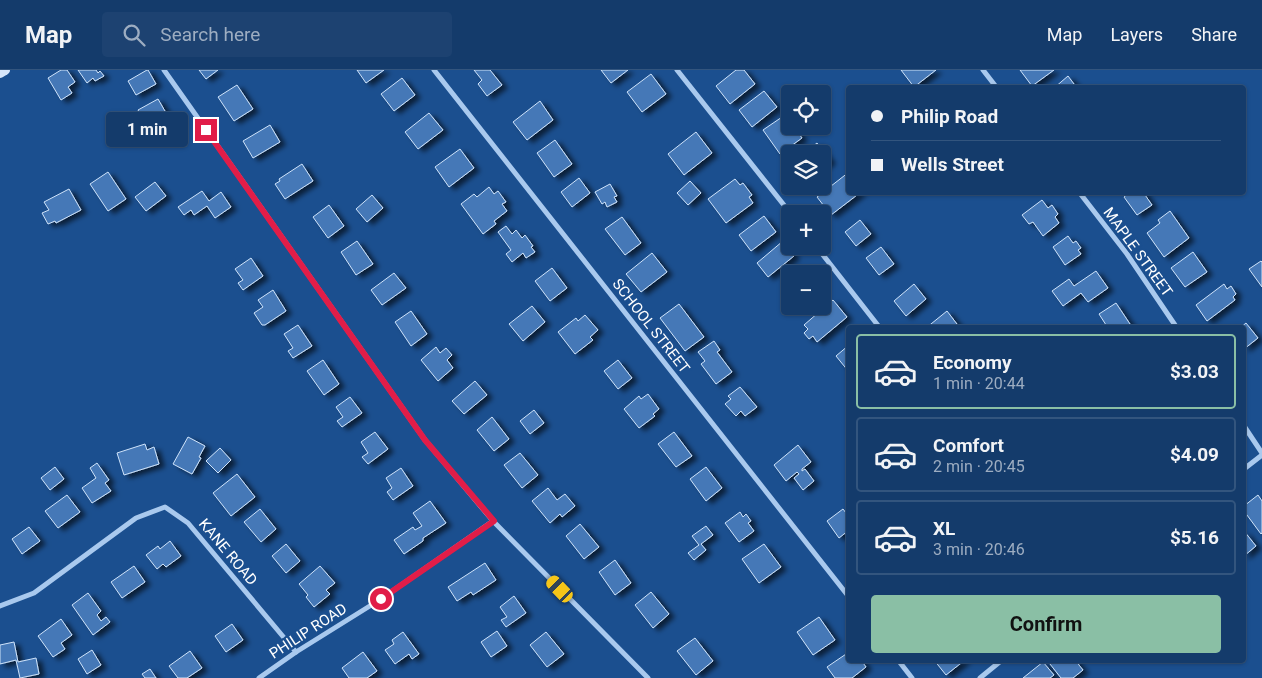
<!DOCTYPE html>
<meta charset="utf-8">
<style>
:root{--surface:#143b6b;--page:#1d4271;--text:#f1f3f6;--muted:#9dadc1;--line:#33557e;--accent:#8abfa5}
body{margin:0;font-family:Roboto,sans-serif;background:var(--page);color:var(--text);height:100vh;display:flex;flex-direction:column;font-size:19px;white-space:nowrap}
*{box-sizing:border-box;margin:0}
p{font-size:16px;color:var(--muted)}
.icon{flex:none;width:28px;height:28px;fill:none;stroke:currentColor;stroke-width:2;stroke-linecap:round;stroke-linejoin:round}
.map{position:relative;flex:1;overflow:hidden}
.panel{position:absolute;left:846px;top:255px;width:400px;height:338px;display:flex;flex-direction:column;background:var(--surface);border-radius:5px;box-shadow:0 1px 4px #0004,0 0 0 1px var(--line)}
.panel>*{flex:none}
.guide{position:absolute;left:846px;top:15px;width:400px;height:110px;border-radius:5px;box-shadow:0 1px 4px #0004,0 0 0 1px var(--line);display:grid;align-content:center;height:110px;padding:0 25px;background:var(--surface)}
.fabs{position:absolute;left:781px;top:15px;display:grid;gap:10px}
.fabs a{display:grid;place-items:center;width:50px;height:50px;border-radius:5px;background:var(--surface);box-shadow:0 1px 4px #0004,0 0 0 1px var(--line);font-size:25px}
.end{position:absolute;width:22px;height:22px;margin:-11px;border:6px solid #e11d48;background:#fff;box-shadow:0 0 0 2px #fff}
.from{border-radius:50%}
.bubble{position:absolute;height:35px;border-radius:5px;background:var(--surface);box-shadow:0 1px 4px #0004,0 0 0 1px var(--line);font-size:16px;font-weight:700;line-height:35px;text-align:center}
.car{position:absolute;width:15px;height:30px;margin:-15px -8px;border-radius:6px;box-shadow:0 0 4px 1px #0007;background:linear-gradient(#f5c518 24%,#345 0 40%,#f5c518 0 76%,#345 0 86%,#f5c518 0)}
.guide b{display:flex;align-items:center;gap:18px;height:48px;font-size:19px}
.guide b+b{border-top:1px solid var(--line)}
.guide i{width:12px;height:12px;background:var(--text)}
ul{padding:9px 0 0;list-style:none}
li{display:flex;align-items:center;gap:15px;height:75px;margin:0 10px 8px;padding:0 15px;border:2px solid var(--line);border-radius:5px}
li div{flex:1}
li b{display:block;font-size:19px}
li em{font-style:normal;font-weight:700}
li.selected{border-color:var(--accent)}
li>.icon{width:45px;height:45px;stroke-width:1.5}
.cta{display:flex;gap:10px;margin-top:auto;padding:10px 25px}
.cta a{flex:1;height:58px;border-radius:5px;background:var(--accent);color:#111;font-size:20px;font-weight:700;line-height:58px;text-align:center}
header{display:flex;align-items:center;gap:30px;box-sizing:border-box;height:70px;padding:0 25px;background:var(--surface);border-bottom:1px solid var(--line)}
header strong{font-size:24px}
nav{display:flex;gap:28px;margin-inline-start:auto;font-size:18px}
.search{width:350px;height:45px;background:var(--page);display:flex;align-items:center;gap:12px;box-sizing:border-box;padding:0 18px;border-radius:5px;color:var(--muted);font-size:19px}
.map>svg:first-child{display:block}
.building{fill:#4478b7;stroke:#cfe3fa;filter:url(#shadow)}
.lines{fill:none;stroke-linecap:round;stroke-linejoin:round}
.street{stroke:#a9c9ee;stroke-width:5}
.secondary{stroke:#d6e6fa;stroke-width:10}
.route{stroke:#e11d48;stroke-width:6}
.labels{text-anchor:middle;stroke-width:4.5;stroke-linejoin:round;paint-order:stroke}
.street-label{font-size:15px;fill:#fff;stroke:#1b4f8f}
</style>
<header>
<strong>Map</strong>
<div class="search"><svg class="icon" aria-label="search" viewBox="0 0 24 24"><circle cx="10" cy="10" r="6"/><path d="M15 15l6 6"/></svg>Search here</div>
<nav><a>Map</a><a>Layers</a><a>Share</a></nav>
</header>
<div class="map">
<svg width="1262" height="608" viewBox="0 0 1262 608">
<defs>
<filter id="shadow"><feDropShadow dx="5.5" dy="3" stdDeviation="2.5" flood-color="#0009"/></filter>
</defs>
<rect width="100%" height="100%" fill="#1b4f8f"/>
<g class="building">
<path d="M61,0H67L75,12L68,17L72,23L61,30L48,8Z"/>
<path d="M78,0H96L98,3L100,1L104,6L95,11L93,8L87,13Z"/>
<path d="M147,0H148L156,14L136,25L128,11Z"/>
<path d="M199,0H218L206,9Z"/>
<path d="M357,0H384L366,13Z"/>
<path d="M474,0H490L502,15L487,26L478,14L482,10Z"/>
<path d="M601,0H628L611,13Z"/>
<path d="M736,0H744L755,14L730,34L716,16Z"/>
<path d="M901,0H936L914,17Z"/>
<path d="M1020,0H1054L1032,16Z"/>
<path d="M651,4L666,24L642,42L627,22Z"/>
<path d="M1068,6L1077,18H1054Z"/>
<path d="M402,8L415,25L394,41L381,24Z"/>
<path d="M237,15L253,39L234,51L218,27Z"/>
<path d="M764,21L777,37L752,57L739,40Z"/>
<path d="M158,29L169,48L149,59L143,49L138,52L134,45L139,42L138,40Z"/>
<path d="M540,31L553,50L527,70L513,52Z"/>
<path d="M429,43L443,60L418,79L405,62Z"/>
<path d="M785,45L790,52V56H793L802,68L780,84L763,60Z"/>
<path d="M270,55L280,72L253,88L243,71Z"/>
<path d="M696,62L712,83L684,105L668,84Z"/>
<path d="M555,70L572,94L554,107L537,83Z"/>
<path d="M817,73L830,91L822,97V84H803Z"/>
<path d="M460,79L474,98L449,117L435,97Z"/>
<path d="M302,94L313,111L285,129L275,114L280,111L279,109Z"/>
<path d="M108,102L126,129L108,141L90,114Z"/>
<path d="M849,102V122H861L831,145L817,127Z"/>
<path d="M579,108L590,123L572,137L561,122Z"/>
<path d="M735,109L740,115L743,113L752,125L749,127L753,133L726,153L708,129Z"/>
<path d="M690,111L701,123L688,135L677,123Z"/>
<path d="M155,112L166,126L146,141L135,127Z"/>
<path d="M610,114L617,126L614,127L617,132L607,137L605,132L602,134L595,122Z"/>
<path d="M489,117L494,124L498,121L506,132L502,134L507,141L494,151L496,154L483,164L461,134L474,124L477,127Z"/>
<path d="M69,119L81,140L56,153L55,151L48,154L42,143L49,140L44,132Z"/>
<path d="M202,121L209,131L221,122L231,137L215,148L207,136L194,145L191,140L184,145L178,137Z"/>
<path d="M1130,122H1143L1152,135L1137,145L1124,127Z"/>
<path d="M372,125L383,138L367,152L356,139Z"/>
<path d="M1042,130L1048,138L1052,135L1058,144L1055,147L1059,153L1043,166L1033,152L1029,154L1022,145Z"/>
<path d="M329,135L344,156L328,168L313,147Z"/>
<path d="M1170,141L1189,168L1164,187L1147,163L1160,153L1158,150Z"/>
<path d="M764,146L776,162L751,181L739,165Z"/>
<path d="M622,147L641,173L625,185L605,159Z"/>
<path d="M860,150L871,164L856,176L845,162Z"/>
<path d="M506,156L512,164L516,160L522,168L525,165L533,176L531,177L535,182L526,188L523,183L512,192L506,184L511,180L498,162Z"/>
<path d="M1068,166L1073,173L1076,171L1081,178L1078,180L1081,184L1065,195L1053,177Z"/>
<path d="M357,171L373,194L356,205L341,182Z"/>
<path d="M783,171L794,186L768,207L757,193Z"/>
<path d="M881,177L894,194L879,205L866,188Z"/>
<path d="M1193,182L1207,202L1185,217L1171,198Z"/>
<path d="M652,183L667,202L641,222L626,204Z"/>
<path d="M251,188L263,206L243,220L238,213L243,210L235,199Z"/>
<path d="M1261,191L1262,192V217L1249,199Z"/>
<path d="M552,198L567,218L550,231L535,211Z"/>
<path d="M1096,201L1108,218L1088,232L1081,223L1063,236L1052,221L1069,209L1074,216Z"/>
<path d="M394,203L406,218L382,235L371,220Z"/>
<path d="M914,214L926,229L906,246L894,231Z"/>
<path d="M1224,214L1227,219L1231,216L1236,224L1233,227L1235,230L1207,251L1196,235Z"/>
<path d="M273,220L286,241L265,255H262L254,243L263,237L258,230Z"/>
<path d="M833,230L847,247L817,272L813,266L809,269L804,263L808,259L804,255Z"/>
<path d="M1116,233L1132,257L1130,258H1108L1099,244Z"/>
<path d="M679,234L704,267L685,281L660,248Z"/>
<path d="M532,236L545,252L523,271L509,254Z"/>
<path d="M411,241L427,264L411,276L395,252Z"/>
<path d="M947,241L960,258H926Z"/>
<path d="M585,245L598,260L590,267L593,270L575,284L558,262L576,248L578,251Z"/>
<path d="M1246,253L1258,268L1244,279V258H1240Z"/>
<path d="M298,255L312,276L293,288L288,281L293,278L284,264Z"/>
<path d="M714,271L720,280L717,282L732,302L716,314L701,294L705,291L698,282Z"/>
<path d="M849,275V302L836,286Z"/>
<path d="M436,277L440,283L446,278L452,285L447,290L453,298L438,311L421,290Z"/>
<path d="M323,290L339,314L324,325L307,301Z"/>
<path d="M618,290L632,308L618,319L604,301Z"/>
<path d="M475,311L487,325L464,344L452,331Z"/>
<path d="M740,317L757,337L745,346L741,341L736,346L725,334L731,329L728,326Z"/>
<path d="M648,324L659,339L653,344L655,346L639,358L624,339L639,326L641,329Z"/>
<path d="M350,327L362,343L342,357L337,351L343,347L336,337Z"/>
<path d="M534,340L544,353L530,364L520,351Z"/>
<path d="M492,347L509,369L494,381L477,360Z"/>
<path d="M375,362L388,379L368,394L362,387L368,383L361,372Z"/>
<path d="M674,362L692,386L676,397L658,374Z"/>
<path d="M188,367L205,376L199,387L201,388L192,404L173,394Z"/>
<path d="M145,374L147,380L154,377L159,394L124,405L117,383Z"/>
<path d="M798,375L811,392L802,399V401L805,399L814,411L803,420L794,408L799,404L797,402L786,411L774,395Z"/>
<path d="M220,378L231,390L218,403L206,391Z"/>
<path d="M520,383L538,405L522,418L504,395Z"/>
<path d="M97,393L109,410L105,413L111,421L92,433L82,418L96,408L90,398Z"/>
<path d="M55,397L64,409L50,420L41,408Z"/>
<path d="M706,397L722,418L706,431L690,409Z"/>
<path d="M401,398L413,416L393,430L387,422L392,418L386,408Z"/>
<path d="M237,404L255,427L231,446L213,423Z"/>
<path d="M548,418L557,430L565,424L575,436L562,447L560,444L550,453L532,431Z"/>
<path d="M67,425L80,442L58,458L45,441Z"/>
<path d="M1258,425L1262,431V463L1261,464L1244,441L1246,440L1244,436Z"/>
<path d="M430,431L446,453L423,468V471L404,484L394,470L413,457L415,460L422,456L413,443Z"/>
<path d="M260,439L276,459L261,472L244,452Z"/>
<path d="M843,439L849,447V460L839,468L827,451Z"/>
<path d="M740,442L743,447L746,444L751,451L748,453L754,461L739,472L725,453Z"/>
<path d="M580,454L599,477L584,489L566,466Z"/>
<path d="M706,456L713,465L701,474L706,480L694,490L688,483L699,475L692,466Z"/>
<path d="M29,457L40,471L22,484L12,469Z"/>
<path d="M1244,461L1256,476L1244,486Z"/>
<path d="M170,471L181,486L166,497L163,494L157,499L146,485L158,476L160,479Z"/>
<path d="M286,474L300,491L286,503L272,486Z"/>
<path d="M764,474L781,497L759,513L742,489Z"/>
<path d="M615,490L631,513L615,525L599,502Z"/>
<path d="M485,493L496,510L473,525L471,522L457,531L448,517Z"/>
<path d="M134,496L145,512L122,528L111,512Z"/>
<path d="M320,496L335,513L326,520L330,524L314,537L306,527L308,525L299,514Z"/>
<path d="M651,522L669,544L653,558L635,535Z"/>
<path d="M88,523L101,541L97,545L101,551L106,547L110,552L93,565L72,535Z"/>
<path d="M514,526L526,543L506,557L501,550L507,547L500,537Z"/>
<path d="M819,547L835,570L813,585L797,562Z"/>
<path d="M61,549L72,565L61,573L65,579L53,587L38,566Z"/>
<path d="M232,554L243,570L226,582L215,566Z"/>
<path d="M497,561L507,576L491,587L481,572Z"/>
<path d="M403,562L419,584L412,589L409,584L395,594L385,580L394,574L392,570Z"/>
<path d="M546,562L564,584L547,597L530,575Z"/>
<path d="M695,568L713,591L696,605L677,581Z"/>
<path d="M14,572L18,592L36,588L39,604L20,608L16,590L0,594V575Z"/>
<path d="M92,580L101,595L87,604L78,589Z"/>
<path d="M190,581L202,598L187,608H178L169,596Z"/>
<path d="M363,582L377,601L367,608H349L342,598Z"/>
<path d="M849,582V590H861L866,597L852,608H835L827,597Z"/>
<path d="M934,590H965L946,605Z"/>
<path d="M1055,590H1075L1083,600L1073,608H1061L1050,594Z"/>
<path d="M1043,592L1054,605L1050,608H1023Z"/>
<path d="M150,599L156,608H145L142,604Z"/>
</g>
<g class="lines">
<g class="street">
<path d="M164,0L425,370L493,451L648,608"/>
<path d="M434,0L849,527"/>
<path d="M677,0L791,144"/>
<path d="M983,0L997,18"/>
<path d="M1079,122L1127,184L1177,258"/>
<path d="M816,176L880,258"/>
<path d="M1244,356L1262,383"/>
<path d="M1244,399L1262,385"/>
<path d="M0,536L34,523L136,448L165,437L188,453L296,582"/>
<path d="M898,590L912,608"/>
<path d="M259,608L296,582L381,529L493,451"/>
<path d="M980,608L1002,590"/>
</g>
<path class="secondary" d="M0,3L5,0"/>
</g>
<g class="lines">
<path class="route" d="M206,60L425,370L494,451L381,529"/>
</g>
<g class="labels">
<g class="street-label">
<text transform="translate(1138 182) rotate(54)" y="5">MAPLE STREET</text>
<text transform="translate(651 256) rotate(52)" y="5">SCHOOL STREET</text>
<text transform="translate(228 482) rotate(50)" y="5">KANE ROAD</text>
<text transform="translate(308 561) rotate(-33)" y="5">PHILIP ROAD</text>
</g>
</g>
</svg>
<div class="fabs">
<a><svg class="icon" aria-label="locate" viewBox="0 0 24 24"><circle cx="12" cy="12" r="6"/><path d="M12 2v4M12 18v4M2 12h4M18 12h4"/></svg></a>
<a><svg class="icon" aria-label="layers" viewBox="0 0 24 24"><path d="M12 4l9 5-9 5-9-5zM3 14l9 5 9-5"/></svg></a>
<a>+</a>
<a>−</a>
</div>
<i class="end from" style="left:381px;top:529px"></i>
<i class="end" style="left:206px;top:60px"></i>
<div class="bubble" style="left:106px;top:42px;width:82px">1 min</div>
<i class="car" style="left:560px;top:519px;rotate:316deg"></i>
<div class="guide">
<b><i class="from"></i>Philip Road</b>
<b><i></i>Wells Street</b>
</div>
<section class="panel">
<ul>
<li class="selected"><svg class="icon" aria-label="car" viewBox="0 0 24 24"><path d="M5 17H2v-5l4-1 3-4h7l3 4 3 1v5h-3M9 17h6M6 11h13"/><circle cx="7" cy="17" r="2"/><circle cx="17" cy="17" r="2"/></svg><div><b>Economy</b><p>1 min · 20:44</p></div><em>$3.03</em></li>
<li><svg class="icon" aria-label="car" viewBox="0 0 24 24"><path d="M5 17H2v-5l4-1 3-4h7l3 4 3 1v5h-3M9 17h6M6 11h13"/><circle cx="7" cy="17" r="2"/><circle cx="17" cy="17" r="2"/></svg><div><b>Comfort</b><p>2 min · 20:45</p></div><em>$4.09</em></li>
<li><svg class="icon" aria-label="car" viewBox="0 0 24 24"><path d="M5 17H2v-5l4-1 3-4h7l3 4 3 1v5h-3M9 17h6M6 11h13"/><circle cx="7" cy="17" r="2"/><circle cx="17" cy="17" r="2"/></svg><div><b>XL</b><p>3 min · 20:46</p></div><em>$5.16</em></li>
</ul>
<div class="cta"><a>Confirm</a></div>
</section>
</div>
